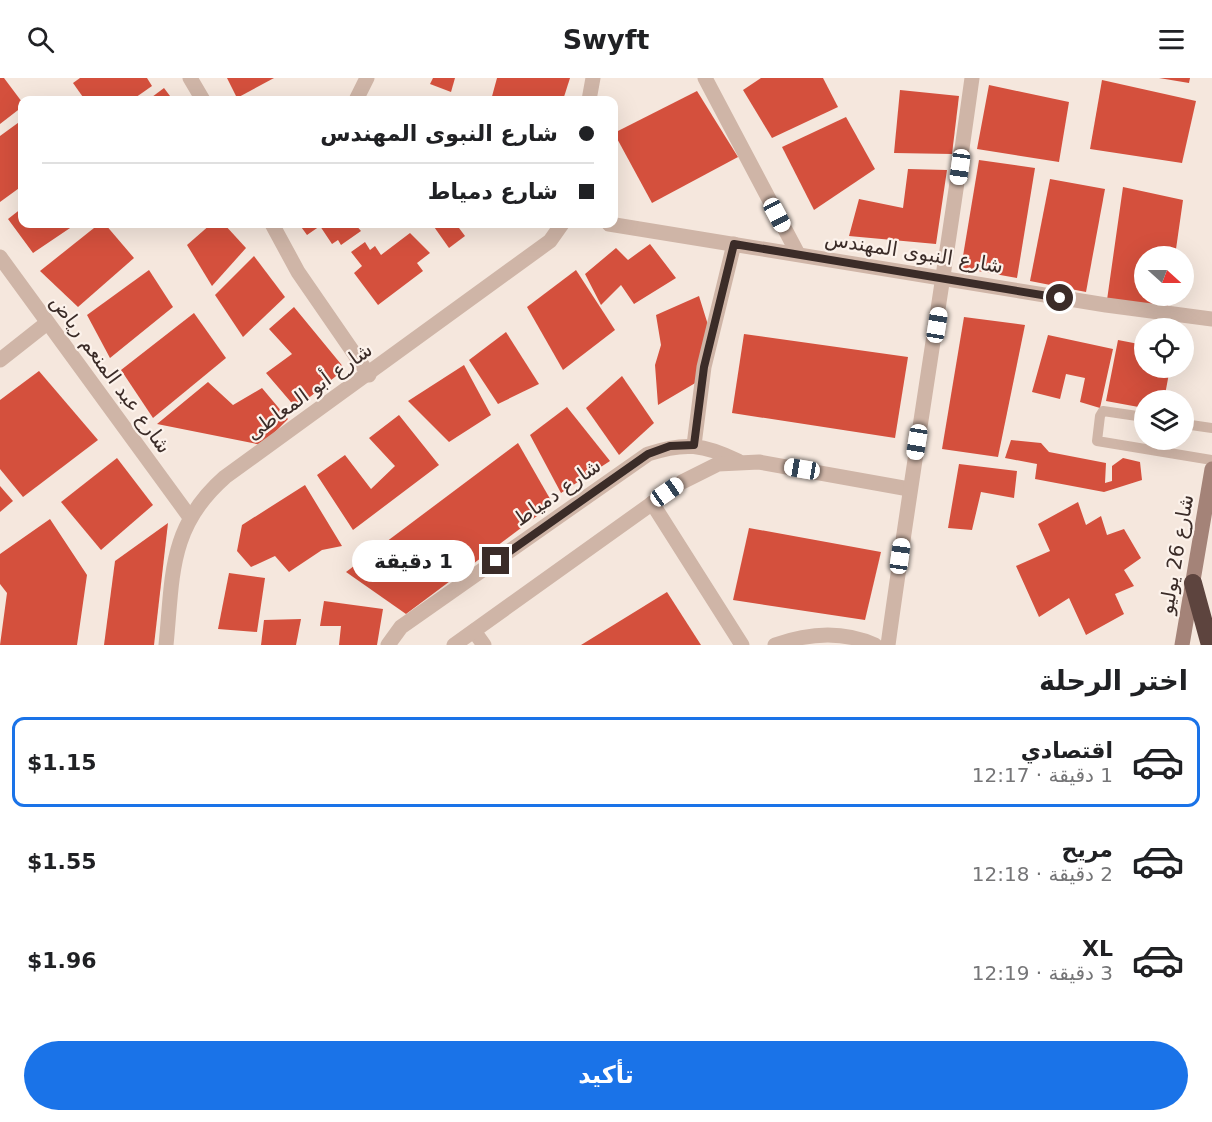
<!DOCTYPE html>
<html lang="ar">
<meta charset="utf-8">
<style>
:root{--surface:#fff;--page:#f6f6f6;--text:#202124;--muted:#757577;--line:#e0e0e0;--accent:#1a73e8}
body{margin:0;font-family:"DejaVu Sans",Vazirmatn,sans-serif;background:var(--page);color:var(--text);direction:rtl;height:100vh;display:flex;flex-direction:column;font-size:22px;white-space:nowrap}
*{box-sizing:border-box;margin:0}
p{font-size:20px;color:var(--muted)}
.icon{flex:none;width:33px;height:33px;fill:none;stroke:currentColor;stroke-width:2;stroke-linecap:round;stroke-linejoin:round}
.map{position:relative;height:567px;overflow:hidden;direction:ltr}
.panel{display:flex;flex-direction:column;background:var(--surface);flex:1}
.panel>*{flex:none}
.banner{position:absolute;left:18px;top:18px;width:600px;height:132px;border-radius:12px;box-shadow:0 6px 24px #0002;direction:rtl;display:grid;align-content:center;height:132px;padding:0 24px;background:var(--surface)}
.needle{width:39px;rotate:111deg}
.fabs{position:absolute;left:1134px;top:168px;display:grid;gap:12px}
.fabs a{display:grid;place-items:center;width:60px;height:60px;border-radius:50%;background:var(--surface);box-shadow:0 6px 24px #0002;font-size:30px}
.end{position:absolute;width:27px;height:27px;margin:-14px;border:8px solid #3b2c28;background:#fff;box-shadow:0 0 0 3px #fff}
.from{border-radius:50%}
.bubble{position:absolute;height:42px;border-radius:21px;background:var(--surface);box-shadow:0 6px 24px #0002;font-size:20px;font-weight:700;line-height:42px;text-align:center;direction:rtl}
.car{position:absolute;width:18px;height:36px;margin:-18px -9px;border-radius:8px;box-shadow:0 0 4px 2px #0007;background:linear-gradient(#fff 24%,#345 0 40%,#fff 0 76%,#345 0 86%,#fff 0)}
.banner b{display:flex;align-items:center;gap:21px;height:57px;font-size:22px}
.banner b+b{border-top:2px solid var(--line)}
.banner i{width:15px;height:15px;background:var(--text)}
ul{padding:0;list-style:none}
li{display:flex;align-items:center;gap:18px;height:90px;margin:0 12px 9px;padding:0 12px;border:3px solid transparent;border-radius:12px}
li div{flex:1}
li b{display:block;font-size:22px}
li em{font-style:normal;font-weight:700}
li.current{border-color:var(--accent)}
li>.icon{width:54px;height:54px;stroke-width:1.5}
h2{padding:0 24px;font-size:27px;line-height:72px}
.button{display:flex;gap:12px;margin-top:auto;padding:12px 24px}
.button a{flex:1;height:69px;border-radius:36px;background:var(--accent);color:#fff;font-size:24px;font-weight:700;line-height:69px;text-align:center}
header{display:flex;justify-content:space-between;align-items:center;height:78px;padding:0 24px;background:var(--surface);font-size:27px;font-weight:700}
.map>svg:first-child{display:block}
.building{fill:#d4503d}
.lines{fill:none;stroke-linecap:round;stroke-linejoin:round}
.service{stroke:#cfb5a7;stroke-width:10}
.minor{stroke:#cfb5a7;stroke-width:15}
.secondary{stroke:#a48378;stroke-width:15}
.motorway{stroke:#5d443e;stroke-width:18}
.route{stroke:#3b2c28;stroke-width:8}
.labels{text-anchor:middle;stroke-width:4.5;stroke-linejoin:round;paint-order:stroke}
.street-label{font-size:20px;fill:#3b2c28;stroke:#fcf2eb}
</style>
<header><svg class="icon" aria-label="menu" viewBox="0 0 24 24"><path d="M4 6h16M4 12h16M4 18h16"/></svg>Swyft<svg class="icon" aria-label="search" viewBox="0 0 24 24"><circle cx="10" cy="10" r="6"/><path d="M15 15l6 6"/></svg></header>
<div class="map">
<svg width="1212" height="567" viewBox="0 0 1212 567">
<rect width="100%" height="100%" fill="#f5e7dd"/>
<g class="building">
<path d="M0,0H4L22,24V29L0,46Z"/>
<path d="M80,0H147L152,8L132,22H85L73,5Z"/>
<path d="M227,0H274L237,20Z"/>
<path d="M433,0H455L451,14L430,6Z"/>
<path d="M497,0H570L563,22H491Z"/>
<path d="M761,0H823L838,29L772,60L743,12Z"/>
<path d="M1159,0H1190L1189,5Z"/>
<path d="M1102,2L1196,23L1182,85L1090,71Z"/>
<path d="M989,7L1069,24L1059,84L977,71Z"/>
<path d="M164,10L173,22H148Z"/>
<path d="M900,12L959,18L952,76L894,75Z"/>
<path d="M697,13L738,79L652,125L614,55Z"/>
<path d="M846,39L875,91L814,132L782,69Z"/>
<path d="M22,42V108L0,124V58Z"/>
<path d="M979,82L1035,90L1017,200L961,190Z"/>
<path d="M908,91L947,92L936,166L849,158L859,121L903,130Z"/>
<path d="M1050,101L1105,111L1086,214L1030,203Z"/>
<path d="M1123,109L1183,122L1175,178H1144V218H1170L1167,233L1107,222Z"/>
<path d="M22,130V146H76L33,175L8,141Z"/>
<path d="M99,146H105L134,180L78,229L40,193Z"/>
<path d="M211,146H224L246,170L212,208L187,167Z"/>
<path d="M299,146H355L361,153L341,167L338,162L332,166L320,148L307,157Z"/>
<path d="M432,146H456L465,158L449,170Z"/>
<path d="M410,155L430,175L417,185L423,193L378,227L354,195L362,188L351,174L365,164L370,172L375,168L381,177Z"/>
<path d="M650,166L676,200L634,226L621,207L601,227L585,196L616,170L628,182Z"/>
<path d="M254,178L285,219L243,259L215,217Z"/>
<path d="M149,192L173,229L110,280L87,237Z"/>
<path d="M576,192L615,252L563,292L527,229Z"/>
<path d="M699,218L708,247L697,304L658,327L655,287L661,267L656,237Z"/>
<path d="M294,229L345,291L296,330L266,295L292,276L269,251Z"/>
<path d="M194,235L226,280L153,340L121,292Z"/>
<path d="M964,239L1025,247L998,379L942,371Z"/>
<path d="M506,254L539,306L498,326L469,282Z"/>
<path d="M744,256L908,279L895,360L732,335Z"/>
<path d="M1048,257L1113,271L1100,330L1080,324L1085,300L1066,296L1060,321L1032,314Z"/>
<path d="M1118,262L1144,267V290H1170L1164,322H1144V330L1106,323Z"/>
<path d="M464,287L491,337L449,364L408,323Z"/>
<path d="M39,293L98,362L23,419L0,391V322Z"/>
<path d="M622,298L654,345L619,377L586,330Z"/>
<path d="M208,304L233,327L262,310L288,341L262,367L157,346Z"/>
<path d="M567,329L610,383L561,415L530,357Z"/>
<path d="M399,337L439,387L353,452L317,397L345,377L371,411L395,388L369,360Z"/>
<path d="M1011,362L1041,365L1049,374L1106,385L1105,405L1112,403V388L1123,380L1140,384L1142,402L1104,414L1035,401L1037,386L1005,380Z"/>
<path d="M518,365L553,426L406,536L346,494Z"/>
<path d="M117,380L153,427L101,472L61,424Z"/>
<path d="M959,386L1017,393L1014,420L981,414L972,452L948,450Z"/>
<path d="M305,407L342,468L322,472L289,494L275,478L251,489L237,473L242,447Z"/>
<path d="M0,408L13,423L0,434Z"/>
<path d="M1078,424L1086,447L1101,438L1107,457L1124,451L1141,480L1124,492L1134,508L1115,516L1124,536L1086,557L1069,520L1039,539L1016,488L1050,473L1038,446Z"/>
<path d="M50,441L87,497L77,567H0L7,515L0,506V476Z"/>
<path d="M168,445L154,567H104L115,483Z"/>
<path d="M749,450L881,474L865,542L733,522Z"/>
<path d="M229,495L265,500L257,554L218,551Z"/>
<path d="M667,514L701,567H581Z"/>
<path d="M324,523L383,531L377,567H339L341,548H320Z"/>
<path d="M301,541L296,567H261L264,542Z"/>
</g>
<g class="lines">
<g class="service">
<path d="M1144,339L1103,333L1100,338L1097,363L1212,382"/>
<path d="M1184,346L1212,350"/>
</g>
<g class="minor">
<path d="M190,0L203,22"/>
<path d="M705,0L798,176"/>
<path d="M356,22L367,0"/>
<path d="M589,22L593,0"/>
<path d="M272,146L298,194L369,297"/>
<path d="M609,146L1106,227L1212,241"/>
<path d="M0,179L189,438"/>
<path d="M0,282L47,245"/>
<path d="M694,367L704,289L734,166"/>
<path d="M652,425L742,567"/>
<path d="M474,553L484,567"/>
<path d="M166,567C173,498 168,449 225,399L550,163L562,146"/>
<path d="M388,567L401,549L648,376C684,364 704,366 738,383"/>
<path d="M454,567L682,404L718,386L759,384L909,411"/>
<path d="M775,567C808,555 842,552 875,567"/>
<path d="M888,567C914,378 946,189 972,0"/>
</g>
<path class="secondary" d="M1182,567L1212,391"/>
<path class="motorway" d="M1193,505L1210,567"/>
</g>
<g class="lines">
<path class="route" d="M496,483L648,376L670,368L694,367L704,289L734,166L1060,220"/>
</g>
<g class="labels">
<g class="street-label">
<text transform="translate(914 174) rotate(9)" y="7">شارع النبوى المهندس</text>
<text transform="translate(111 296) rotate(54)" y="7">شارع عبد المنعم رياض</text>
<text transform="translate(309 313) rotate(-36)" y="7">شارع أبو المعاطى</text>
<text transform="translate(557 414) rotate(-35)" y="7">شارع دمياط</text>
<text transform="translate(1176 476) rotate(-80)" y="7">شارع 26 يوليو</text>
</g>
</g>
</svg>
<div class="fabs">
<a><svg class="needle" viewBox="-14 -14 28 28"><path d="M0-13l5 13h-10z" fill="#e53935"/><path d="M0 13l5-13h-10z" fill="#757577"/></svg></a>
<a><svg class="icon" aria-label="locate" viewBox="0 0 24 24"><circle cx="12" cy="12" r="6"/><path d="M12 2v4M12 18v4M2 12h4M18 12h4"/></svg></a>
<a><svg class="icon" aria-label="layers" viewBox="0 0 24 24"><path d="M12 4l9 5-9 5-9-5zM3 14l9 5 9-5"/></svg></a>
</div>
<i class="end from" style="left:1060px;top:220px"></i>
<i class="end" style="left:496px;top:483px"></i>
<div class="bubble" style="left:352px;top:462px;width:123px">1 دقيقة</div>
<i class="car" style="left:960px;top:89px;rotate:188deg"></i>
<i class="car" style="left:777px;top:137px;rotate:152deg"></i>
<i class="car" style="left:937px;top:247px;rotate:9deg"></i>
<i class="car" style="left:917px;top:364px;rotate:189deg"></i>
<i class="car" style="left:802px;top:391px;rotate:280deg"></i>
<i class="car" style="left:667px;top:414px;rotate:55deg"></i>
<i class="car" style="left:900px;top:478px;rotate:8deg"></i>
<div class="banner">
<b><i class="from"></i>شارع النبوى المهندس</b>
<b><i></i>شارع دمياط</b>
</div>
</div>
<section class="panel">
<h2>اختر الرحلة</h2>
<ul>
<li class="current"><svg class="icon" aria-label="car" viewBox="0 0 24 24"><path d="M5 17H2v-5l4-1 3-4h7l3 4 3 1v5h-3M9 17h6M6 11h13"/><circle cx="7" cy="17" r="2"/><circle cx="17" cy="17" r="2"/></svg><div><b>اقتصادي</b><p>1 دقيقة · 12:17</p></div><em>$1.15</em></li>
<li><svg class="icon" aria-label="car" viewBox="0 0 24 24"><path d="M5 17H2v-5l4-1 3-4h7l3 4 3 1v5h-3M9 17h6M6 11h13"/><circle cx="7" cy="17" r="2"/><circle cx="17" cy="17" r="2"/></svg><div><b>مريح</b><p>2 دقيقة · 12:18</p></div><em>$1.55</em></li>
<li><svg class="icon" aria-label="car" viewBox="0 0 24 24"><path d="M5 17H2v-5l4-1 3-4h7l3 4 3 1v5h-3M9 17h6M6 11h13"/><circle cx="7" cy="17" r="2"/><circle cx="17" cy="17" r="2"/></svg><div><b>XL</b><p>3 دقيقة · 12:19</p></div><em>$1.96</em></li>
</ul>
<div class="button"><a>تأكيد</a></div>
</section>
